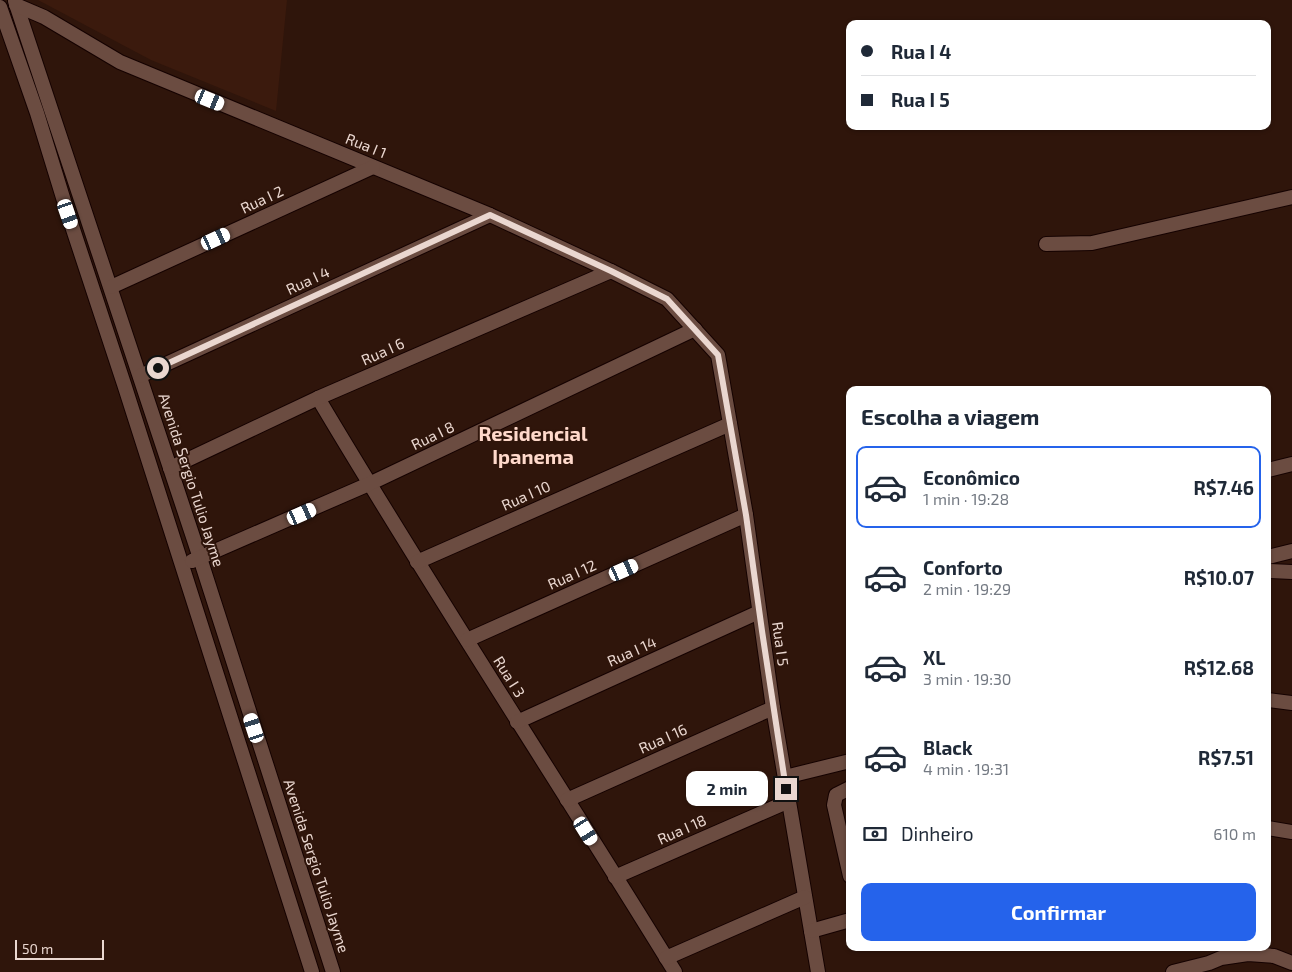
<!DOCTYPE html>
<html lang="pt">
<meta charset="utf-8">
<style>
:root{--surface:#fff;--page:#f6f6f7;--text:#1f2937;--muted:#747a83;--line:#e0e1e3;--accent:#2563eb}
body{margin:0;font-family:"Exo 2",sans-serif;background:var(--page);color:var(--text);height:100vh;display:flex;flex-direction:column;font-size:19px;white-space:nowrap}
*{box-sizing:border-box;margin:0}
p{font-size:16px;color:var(--muted)}
.icon{flex:none;width:28px;height:28px;fill:none;stroke:currentColor;stroke-width:2;stroke-linecap:round;stroke-linejoin:round}
.map{position:relative;flex:1;overflow:hidden}
.panel{position:absolute;left:846px;top:386px;width:425px;height:565px;display:flex;flex-direction:column;background:var(--surface);border-radius:10px;box-shadow:0 1px 4px #0004}
.panel>*{flex:none}
.banner{position:absolute;left:846px;top:20px;width:425px;height:110px;border-radius:10px;box-shadow:0 1px 4px #0004;display:grid;align-content:center;height:110px;padding:0 15px;background:var(--surface)}
.scale{position:absolute;left:15px;bottom:12px;width:89px;box-sizing:border-box;padding-left:5px;border:2px solid #ead7d0;border-top:0;font-size:14px;line-height:18px;white-space:nowrap;color:#ead7d0;-webkit-text-stroke:4px #2f150b;paint-order:stroke}
.end{position:absolute;width:22px;height:22px;margin:-11px;border:6px solid #ead7d0;background:#111;box-shadow:0 0 0 2px #111}
.from{border-radius:50%}
.bubble{position:absolute;height:35px;border-radius:10px;background:var(--surface);box-shadow:0 1px 4px #0004;font-size:16px;font-weight:700;line-height:35px;text-align:center}
.car{position:absolute;width:15px;height:30px;margin:-15px -8px;border-radius:6px;box-shadow:0 0 4px 1px #0007;background:linear-gradient(#fff 24%,#345 0 40%,#fff 0 76%,#345 0 86%,#fff 0)}
.banner b{display:flex;align-items:center;gap:18px;height:48px;font-size:19px}
.banner b+b{border-top:1px solid var(--line)}
.banner i{width:12px;height:12px;background:var(--text)}
ul{padding:0;list-style:none}
li{display:flex;align-items:center;gap:15px;height:82px;margin:0 10px 8px;padding:0 5px;border:2px solid transparent;border-radius:10px}
li div{flex:1}
li b{display:block;font-size:19px}
li em{font-style:normal;font-weight:700}
li.active{border-color:var(--accent)}
li>.icon{width:45px;height:45px;stroke-width:1.5}
h2{padding:0 15px;font-size:22px;line-height:60px}
.pay{display:flex;align-items:center;gap:12px;height:55px;padding:0 15px;font-size:19px}
.pay p{margin-inline-start:auto}
.button{display:flex;gap:10px;margin-top:auto;padding:10px 15px}
.button a{flex:1;height:58px;border-radius:10px;background:var(--accent);color:#fff;font-size:20px;font-weight:700;line-height:58px;text-align:center}
.map>svg:first-child{display:block}
.built{fill:#3b1a0d}
.lines{fill:none;stroke-linecap:round;stroke-linejoin:round}
.minor-casing{stroke:#150200;stroke-width:16}
.minor{stroke:#6b4c41;stroke-width:14}
.route{stroke:#ead7d0;stroke-width:6}
.labels{text-anchor:middle;stroke-width:4;stroke-linejoin:round;paint-order:stroke}
.street-label{font-size:15px;fill:#ead7d0;stroke:#2f150b}
.district-label{font-size:20px;font-weight:bold;fill:#ffd9cb;stroke:#2f150b}
</style>
<div class="map">
<svg width="1292" height="972" viewBox="0 0 1292 972">
<rect width="100%" height="100%" fill="#2f150b"/>
<path class="built" d="M38,0H287L276,111L151,60Z"/>
<g class="lines">
<defs>
<g id="minor">
<path d="M15,1L200,558L333,972"/>
<path d="M16,5L44,17L120,62L490,215L611,271L667,299L718,355L746,515L773,708L818,972"/>
<path d="M0,7L37,113L68,214L124,384L312,972"/>
<path d="M1046,244L1092,243L1292,197"/>
<path d="M111,287L373,167"/>
<path d="M140,376L490,215"/>
<path d="M318,398C433,592 557,780 675,972"/>
<path d="M170,468L318,398L611,271"/>
<path d="M1268,470L1292,464"/>
<path d="M1268,557L1292,551"/>
<path d="M192,561L369,484L695,329"/>
<path d="M417,562L730,424"/>
<path d="M1268,571L1292,572"/>
<path d="M467,640L746,515"/>
<path d="M1268,700L1292,703"/>
<path d="M517,722L759,612"/>
<path d="M785,777L850,761"/>
<path d="M850,788L836,795L834,805L850,876"/>
<path d="M567,800L773,708"/>
<path d="M1268,828L1292,832"/>
<path d="M615,877L789,801"/>
<path d="M811,931L850,920"/>
<path d="M666,958L805,897"/>
<path d="M1173,972L1209,963L1221,958L1248,954L1274,956L1292,963"/>
</g>
</defs>
<use href="#minor" class="minor-casing"/>
<use href="#minor" class="minor"/>
</g>
<g class="lines">
<path class="route" d="M158,368L490,215L611,271L667,299L718,355L746,515L762,631L786,789"/>
</g>
<g class="labels">
<g class="street-label">
<text transform="translate(366 146) rotate(22)" y="5">Rua I 1</text>
<text transform="translate(262 200) rotate(-25)" y="5">Rua I 2</text>
<text transform="translate(308 281) rotate(-25)" y="5">Rua I 4</text>
<text transform="translate(383 352) rotate(-24)" y="5">Rua I 6</text>
<text transform="translate(433 436) rotate(-26)" y="5">Rua I 8</text>
<text transform="translate(191 480) rotate(72)" y="5">Avenida Sergio Tulio Jayme</text>
<text transform="translate(526 496) rotate(-24)" y="5">Rua I 10</text>
<text transform="translate(572 575) rotate(-24)" y="5">Rua I 12</text>
<text transform="translate(780 644) rotate(82)" y="5">Rua I 5</text>
<text transform="translate(632 652) rotate(-24)" y="5">Rua I 14</text>
<text transform="translate(509 677) rotate(58)" y="5">Rua I 3</text>
<text transform="translate(663 739) rotate(-24)" y="5">Rua I 16</text>
<text transform="translate(682 830) rotate(-24)" y="5">Rua I 18</text>
<text transform="translate(316 866) rotate(72)" y="5">Avenida Sergio Tulio Jayme</text>
</g>
<g class="district-label">
<text x="533" y="441">Residencial<tspan x="533" dy="23">Ipanema</tspan></text>
</g>
</g>
</svg>
<div class="scale">50 m</div>
<i class="end from" style="left:158px;top:368px"></i>
<i class="end" style="left:786px;top:789px"></i>
<div class="bubble" style="left:686px;top:771px;width:82px">2 min</div>
<i class="car" style="left:210px;top:100px;rotate:112deg"></i>
<i class="car" style="left:68px;top:214px;rotate:161deg"></i>
<i class="car" style="left:216px;top:239px;rotate:65deg"></i>
<i class="car" style="left:302px;top:514px;rotate:66deg"></i>
<i class="car" style="left:624px;top:570px;rotate:66deg"></i>
<i class="car" style="left:254px;top:728px;rotate:342deg"></i>
<i class="car" style="left:586px;top:831px;rotate:148deg"></i>
<div class="banner">
<b><i class="from"></i>Rua I 4</b>
<b><i></i>Rua I 5</b>
</div>
<section class="panel">
<h2>Escolha a viagem</h2>
<ul>
<li class="active"><svg class="icon" aria-label="car" viewBox="0 0 24 24"><path d="M5 17H2v-5l4-1 3-4h7l3 4 3 1v5h-3M9 17h6M6 11h13"/><circle cx="7" cy="17" r="2"/><circle cx="17" cy="17" r="2"/></svg><div><b>Econômico</b><p>1 min · 19:28</p></div><em>R$7.46</em></li>
<li><svg class="icon" aria-label="car" viewBox="0 0 24 24"><path d="M5 17H2v-5l4-1 3-4h7l3 4 3 1v5h-3M9 17h6M6 11h13"/><circle cx="7" cy="17" r="2"/><circle cx="17" cy="17" r="2"/></svg><div><b>Conforto</b><p>2 min · 19:29</p></div><em>R$10.07</em></li>
<li><svg class="icon" aria-label="car" viewBox="0 0 24 24"><path d="M5 17H2v-5l4-1 3-4h7l3 4 3 1v5h-3M9 17h6M6 11h13"/><circle cx="7" cy="17" r="2"/><circle cx="17" cy="17" r="2"/></svg><div><b>XL</b><p>3 min · 19:30</p></div><em>R$12.68</em></li>
<li><svg class="icon" aria-label="car" viewBox="0 0 24 24"><path d="M5 17H2v-5l4-1 3-4h7l3 4 3 1v5h-3M9 17h6M6 11h13"/><circle cx="7" cy="17" r="2"/><circle cx="17" cy="17" r="2"/></svg><div><b>Black</b><p>4 min · 19:31</p></div><em>R$7.51</em></li>
</ul>
<div class="pay"><svg class="icon" aria-label="cash" viewBox="0 0 24 24"><path d="M3 7h18v10H3z"/><circle cx="12" cy="12" r="2"/></svg>Dinheiro<p>610 m</p></div>
<div class="button"><a>Confirmar</a></div>
</section>
</div>
